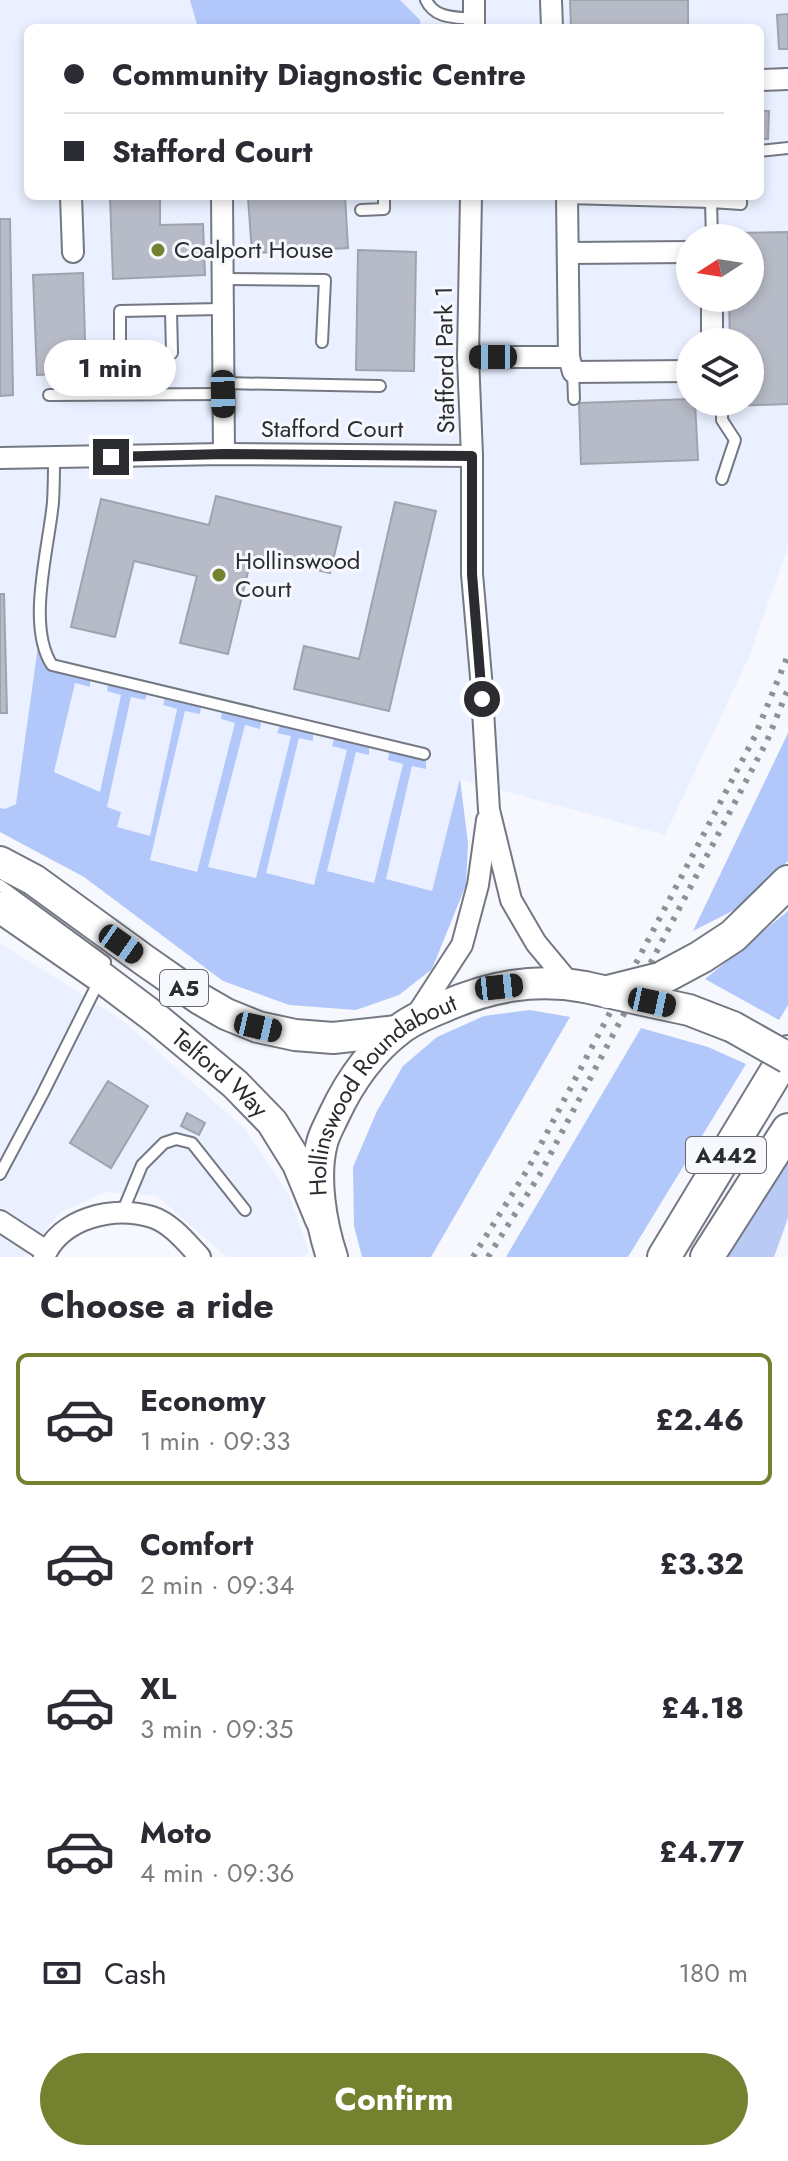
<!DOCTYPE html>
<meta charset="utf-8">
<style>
:root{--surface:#fff;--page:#f2f2f3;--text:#2b2b33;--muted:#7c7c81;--line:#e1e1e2;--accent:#748230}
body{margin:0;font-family:Jost,sans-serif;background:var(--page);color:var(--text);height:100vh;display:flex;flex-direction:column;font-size:30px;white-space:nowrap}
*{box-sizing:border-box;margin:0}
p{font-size:26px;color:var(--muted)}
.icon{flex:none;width:44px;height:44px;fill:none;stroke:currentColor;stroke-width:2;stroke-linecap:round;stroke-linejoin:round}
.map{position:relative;height:1257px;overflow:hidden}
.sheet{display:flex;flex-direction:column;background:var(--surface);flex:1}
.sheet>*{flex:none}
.top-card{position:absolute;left:24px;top:24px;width:740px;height:176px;border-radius:12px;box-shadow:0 4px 12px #0003;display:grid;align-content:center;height:176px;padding:0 40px;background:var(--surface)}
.needle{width:52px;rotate:258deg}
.controls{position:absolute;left:676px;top:224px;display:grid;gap:16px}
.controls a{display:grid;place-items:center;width:88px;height:88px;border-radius:50%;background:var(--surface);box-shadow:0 4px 12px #0003;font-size:40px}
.end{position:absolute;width:36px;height:36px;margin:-18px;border:10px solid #2a2c30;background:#fff;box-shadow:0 0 0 4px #fff}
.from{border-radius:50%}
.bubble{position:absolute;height:56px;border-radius:28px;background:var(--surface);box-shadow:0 4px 12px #0003;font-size:26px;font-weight:700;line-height:56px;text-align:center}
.car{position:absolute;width:24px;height:48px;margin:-24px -12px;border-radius:10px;box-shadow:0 0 6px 2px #0007;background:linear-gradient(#222 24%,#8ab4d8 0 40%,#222 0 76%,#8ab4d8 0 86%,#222 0)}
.top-card b{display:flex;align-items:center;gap:28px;height:76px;font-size:30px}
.top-card b+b{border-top:2px solid var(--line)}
.top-card i{width:20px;height:20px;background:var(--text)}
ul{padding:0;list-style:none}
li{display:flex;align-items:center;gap:24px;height:132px;margin:0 16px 12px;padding:0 24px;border:4px solid transparent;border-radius:12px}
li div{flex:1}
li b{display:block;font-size:30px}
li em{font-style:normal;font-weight:700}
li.selected{border-color:var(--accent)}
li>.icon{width:72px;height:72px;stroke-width:1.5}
h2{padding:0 40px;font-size:36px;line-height:96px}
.pay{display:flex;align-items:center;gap:20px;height:88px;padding:0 40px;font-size:30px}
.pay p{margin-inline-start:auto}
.action{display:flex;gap:16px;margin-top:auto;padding:16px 40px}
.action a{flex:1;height:92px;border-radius:48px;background:var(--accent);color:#fff;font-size:32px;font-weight:700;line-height:92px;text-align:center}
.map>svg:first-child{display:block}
.built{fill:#eaf0ff;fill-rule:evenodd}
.green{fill:#b9caf4}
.forest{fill:#b2c7fa}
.building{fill:#b7bbc7;stroke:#9ea3ae;stroke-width:2}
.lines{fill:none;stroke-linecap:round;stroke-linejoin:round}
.service-casing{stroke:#747883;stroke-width:14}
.minor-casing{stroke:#747883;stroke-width:24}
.primary-casing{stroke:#747883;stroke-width:34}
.trunk-casing{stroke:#747883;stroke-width:36}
.service{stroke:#fff;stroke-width:10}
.minor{stroke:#fff;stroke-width:20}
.primary{stroke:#fff;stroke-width:30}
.trunk{stroke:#fff;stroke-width:32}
.rail{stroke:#8f9196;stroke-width:6;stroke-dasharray:4 8;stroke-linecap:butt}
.primary-bridge-casing{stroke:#747883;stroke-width:34;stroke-linecap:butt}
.trunk-bridge-casing{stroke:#747883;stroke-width:36;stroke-linecap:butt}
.primary-bridge{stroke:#fff;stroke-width:30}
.trunk-bridge{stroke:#fff;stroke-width:32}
.route{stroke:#2a2c30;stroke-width:10}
.poi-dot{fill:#748230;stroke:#f6f8fd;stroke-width:3}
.labels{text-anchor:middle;stroke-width:6;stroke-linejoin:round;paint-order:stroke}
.shield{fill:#f6f8fd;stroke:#67696e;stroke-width:2}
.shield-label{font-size:22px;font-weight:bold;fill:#2a2c30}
.poi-label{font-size:24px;fill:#2a2c30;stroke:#f6f8fd;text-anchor:start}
.street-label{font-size:24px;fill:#2a2c30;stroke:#f6f8fd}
</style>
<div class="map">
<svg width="788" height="1257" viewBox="0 0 788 1257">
<rect width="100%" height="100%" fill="#f6f8fd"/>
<g class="built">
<path d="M0,0H788V547L749,657L665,835L461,779L432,891L386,879L412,765L390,753L389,760L403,763L374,883L326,871L356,752L368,755L335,739L333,746L347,750L314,885L265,873L299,738L291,736L256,879L208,867L245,725L261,728L260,721L222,712L221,719L236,722L197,873L150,860L186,710L201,707L177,708L150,837L116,827L107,808L131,697L145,700L146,694L108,685L121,694L100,793L54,771L75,682L38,646L16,804L5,809L0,808ZM28,28H760V196H28ZM690,238H750V298H690ZM690,342H750V402H690Z"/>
<path d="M0,943L121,1019L245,1129L289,1195L309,1252L303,1257H227L157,1196L106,1192L59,1213L24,1257H0Z"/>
</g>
<path class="green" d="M788,1157V1218L774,1257H728Z"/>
<g class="forest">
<path d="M190,0H400L420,20L421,28H198Z"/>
<path d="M45,643C56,668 65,671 90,680V687L75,683L54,772L100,792L121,695L107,691L108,684L147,694L145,700L131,697L107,807L121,812L117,827L150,836L177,709L163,705L165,698L201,707L200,714L185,711L150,860L197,872L235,723L221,719L222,712L261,722L260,729L245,725L208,867L256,878L291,736L277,733L280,726L313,734V741L299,738L266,873L314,885L347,750L332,746L334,739L369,748V755L356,752L327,871L374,883L403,764L388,760L389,752L426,761V769L412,766L386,879L432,891L460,779L468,843L466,885L432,969L399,995L356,1010L289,1005L223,981L84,877L0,832V808L5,809L16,804L38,646Z"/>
<path d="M788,733V861L736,909L693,931Z"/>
<path d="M788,911V1005L779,1020L705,979Z"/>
<path d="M530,1010L570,1017L431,1257H362L354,1226L353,1167L377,1111L403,1066L437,1037L484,1016Z"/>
<path d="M641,1028L708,1047L746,1064L628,1257H506Z"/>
</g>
<g class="building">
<path d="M570,0H688V28H571Z"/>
<path d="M788,14V49H779L777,15Z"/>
<path d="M760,111H769L768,139H760Z"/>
<path d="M160,196V225L203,224L205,275L113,279L110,197Z"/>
<path d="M285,196H345L348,248L252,253L248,198Z"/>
<path d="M0,219H10L13,395L0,396Z"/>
<path d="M788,232V404L732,406V402H750V342H730L729,298H750V238H728V233Z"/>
<path d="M358,250L416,252L414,371L356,370Z"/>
<path d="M83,273L86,373L37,375L33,275Z"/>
<path d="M690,399V402H695L698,460L581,464L579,403Z"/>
<path d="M216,496L341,527L330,573L252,555L228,654L180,643L197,576L134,561L115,637L71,627L101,499L209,525Z"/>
<path d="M395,502L436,511L389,711L294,689L304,646L359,659Z"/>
<path d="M0,594H4L7,713H0Z"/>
<path d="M108,1081L148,1106L111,1168L70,1143Z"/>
<path d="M187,1113L205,1123L199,1135L181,1126Z"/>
</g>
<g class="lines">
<defs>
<g id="service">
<path d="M426,0C435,19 455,17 474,19"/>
<path d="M760,151L788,148"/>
<path d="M568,198L711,202"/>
<path d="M361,210L384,209V196"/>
<path d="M712,238L711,202L741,204V196"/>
<path d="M222,279L325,280L322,342"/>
<path d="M171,311L172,353"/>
<path d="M120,353V311L221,309"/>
<path d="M573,372L574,399"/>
<path d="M223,383L380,386"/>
<path d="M49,395L223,394"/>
<path d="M722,402V420L735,440L722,479"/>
<path d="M54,458C54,473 54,487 53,502C49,547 26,626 52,665L424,754"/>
<path d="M0,885L105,962L104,966"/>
<path d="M0,1174L42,1095L99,981"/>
<path d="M122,1213L142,1165L164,1143L176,1139L192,1143L245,1210"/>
</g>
<g id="minor">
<path d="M551,0L552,28"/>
<path d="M474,28V0"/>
<path d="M760,80L788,79"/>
<path d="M71,196L73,252"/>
<path d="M222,196L224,454"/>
<path d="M471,196L468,357L472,456V574L481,677L489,810L511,900L536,943L571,985"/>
<path d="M567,196L569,357"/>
<path d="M569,253L690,252"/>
<path d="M712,298V342"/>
<path d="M468,357H569L573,372L690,371"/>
<path d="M0,458L224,454L472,456"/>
<path d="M414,1019L462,945L478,885L487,820"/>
<path d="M0,1221L46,1251"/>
<path d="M44,1257C61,1218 113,1205 152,1217C171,1223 187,1243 200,1257"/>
</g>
<g id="primary">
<path d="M0,862L34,880L144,960L200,999L226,1014L258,1027L295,1035L333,1038L397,1031"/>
<path id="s1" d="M0,907L101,977L158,1020L235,1084L272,1122L298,1164L321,1220"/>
<path d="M652,1002L689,1010L733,1027"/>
<path id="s2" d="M332,1257C321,1224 313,1177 322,1143C324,1134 330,1124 334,1115C349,1083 371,1051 400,1029C413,1019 428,1013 443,1007C490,986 534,978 585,987"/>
</g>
<g id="trunk">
<path d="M660,979L701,957L733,936L788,882"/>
<path d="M664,1257L788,1052"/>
<path d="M707,1257L788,1130"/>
</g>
</defs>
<use href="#service" class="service-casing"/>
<use href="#minor" class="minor-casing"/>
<use href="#primary" class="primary-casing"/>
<use href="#trunk" class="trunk-casing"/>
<use href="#service" class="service"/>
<use href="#minor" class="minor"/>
<use href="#primary" class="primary"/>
<use href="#trunk" class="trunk"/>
<g class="rail">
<path d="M473,1257L529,1167L698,845L755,736L788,655"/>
<path d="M488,1257L540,1174L767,741L788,689"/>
</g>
<defs>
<g id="primary-bridge">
<path d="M585,987L652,1002"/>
<path d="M733,1027L788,1058"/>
</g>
<path id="trunk-bridge" d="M608,992L660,979"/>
</defs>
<use href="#primary-bridge" class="primary-bridge-casing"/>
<use href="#trunk-bridge" class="trunk-bridge-casing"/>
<use href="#primary-bridge" class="primary-bridge"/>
<use href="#trunk-bridge" class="trunk-bridge"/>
</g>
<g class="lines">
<path class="route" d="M111,457L224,454L472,456V574L482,699"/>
</g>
<g class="poi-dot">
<circle cx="158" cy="250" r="8"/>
<circle cx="219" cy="575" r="8"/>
</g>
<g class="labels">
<g class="shield">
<rect x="160" y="970" width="48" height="36" rx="6"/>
<rect x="686" y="1137" width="80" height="36" rx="6"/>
</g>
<g class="shield-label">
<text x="184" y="996">A5</text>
<text x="726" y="1163">A442</text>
</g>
<g class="poi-label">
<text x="174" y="258">Coalport House</text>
<text x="235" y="569">Hollinswood<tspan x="235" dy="28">Court</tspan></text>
</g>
<g class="street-label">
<text transform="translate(445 360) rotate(-91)" y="8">Stafford Park 1</text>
<text x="332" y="437">Stafford Court</text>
<text dy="8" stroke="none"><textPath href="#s1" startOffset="276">Telford Way</textPath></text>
<text dy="8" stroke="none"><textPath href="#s2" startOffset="190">Hollinswood Roundabout</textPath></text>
</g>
</g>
</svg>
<div class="controls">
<a><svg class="needle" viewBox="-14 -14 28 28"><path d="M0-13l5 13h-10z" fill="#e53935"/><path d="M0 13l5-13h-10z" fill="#7c7c81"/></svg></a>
<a><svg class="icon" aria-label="layers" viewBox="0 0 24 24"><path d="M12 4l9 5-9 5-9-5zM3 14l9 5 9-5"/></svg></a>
</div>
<i class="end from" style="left:482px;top:699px"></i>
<i class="end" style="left:111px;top:457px"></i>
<div class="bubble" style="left:44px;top:340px;width:132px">1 min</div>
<i class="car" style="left:493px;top:357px;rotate:270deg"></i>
<i class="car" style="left:223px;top:394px;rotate:179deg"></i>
<i class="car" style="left:121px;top:944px;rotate:125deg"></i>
<i class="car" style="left:499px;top:987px;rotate:84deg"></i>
<i class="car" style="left:652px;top:1002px;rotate:102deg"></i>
<i class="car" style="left:258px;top:1027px;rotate:103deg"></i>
<div class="top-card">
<b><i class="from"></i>Community Diagnostic Centre</b>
<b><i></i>Stafford Court</b>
</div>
</div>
<section class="sheet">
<h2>Choose a ride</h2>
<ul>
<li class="selected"><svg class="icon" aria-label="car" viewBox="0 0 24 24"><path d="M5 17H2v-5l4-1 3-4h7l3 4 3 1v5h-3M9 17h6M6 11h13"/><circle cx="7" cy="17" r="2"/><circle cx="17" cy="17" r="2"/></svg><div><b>Economy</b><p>1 min · 09:33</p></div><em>£2.46</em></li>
<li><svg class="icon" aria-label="car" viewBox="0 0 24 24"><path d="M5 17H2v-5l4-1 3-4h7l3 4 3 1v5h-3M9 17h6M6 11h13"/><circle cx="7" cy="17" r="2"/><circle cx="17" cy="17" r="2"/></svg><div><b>Comfort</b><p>2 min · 09:34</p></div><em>£3.32</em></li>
<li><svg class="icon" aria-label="car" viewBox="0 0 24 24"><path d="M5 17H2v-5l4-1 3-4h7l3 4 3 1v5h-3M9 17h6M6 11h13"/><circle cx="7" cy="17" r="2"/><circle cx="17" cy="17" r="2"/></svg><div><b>XL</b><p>3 min · 09:35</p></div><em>£4.18</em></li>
<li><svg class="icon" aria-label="car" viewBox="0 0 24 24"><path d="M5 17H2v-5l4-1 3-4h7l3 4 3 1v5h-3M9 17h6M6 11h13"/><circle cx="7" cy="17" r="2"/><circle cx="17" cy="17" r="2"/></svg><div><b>Moto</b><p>4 min · 09:36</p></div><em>£4.77</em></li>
</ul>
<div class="pay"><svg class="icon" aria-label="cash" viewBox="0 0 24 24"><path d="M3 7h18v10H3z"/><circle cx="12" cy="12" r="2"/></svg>Cash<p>180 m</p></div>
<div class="action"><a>Confirm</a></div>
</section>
